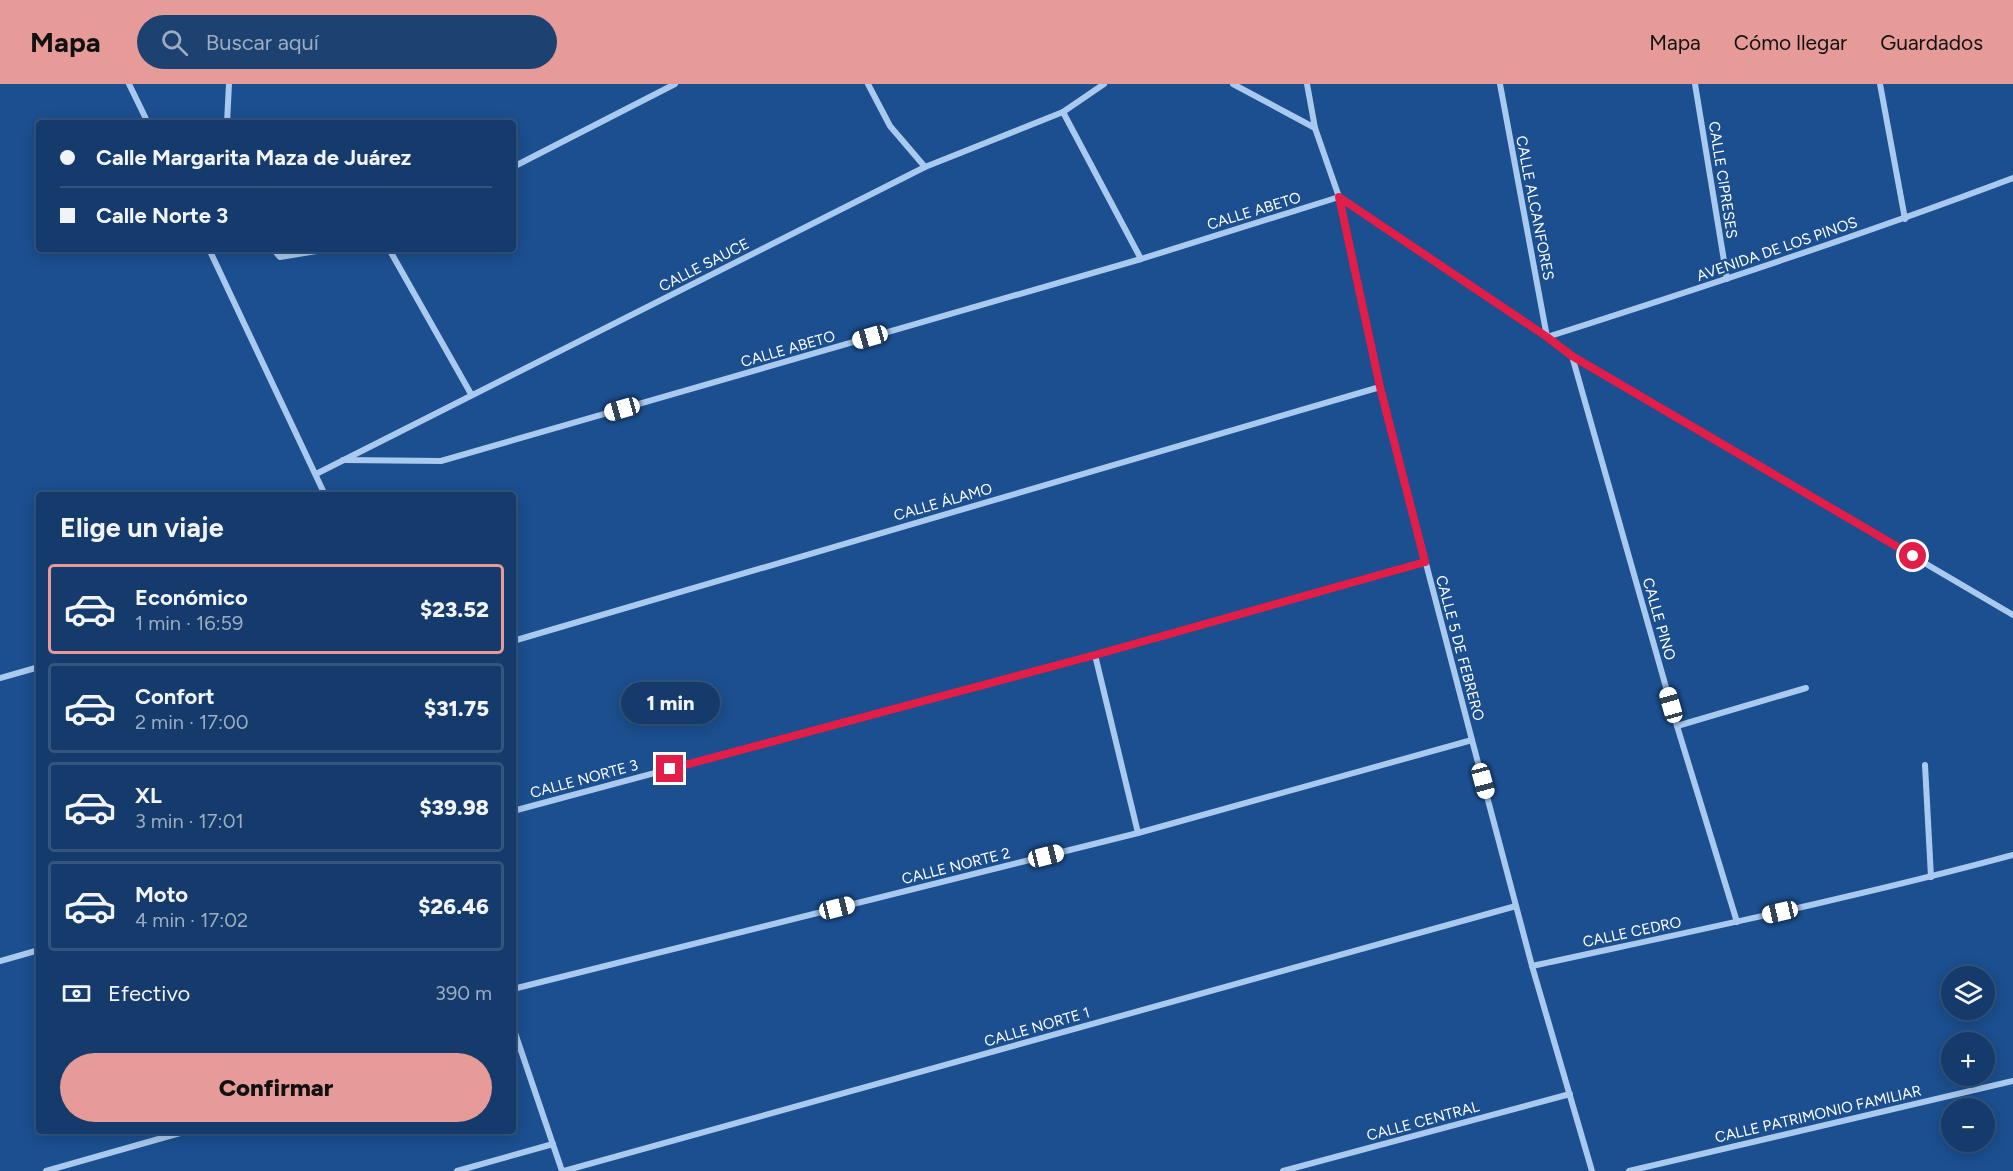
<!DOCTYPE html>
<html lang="es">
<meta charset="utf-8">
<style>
:root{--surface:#143b6b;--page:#1d4271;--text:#f1f3f6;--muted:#9dadc1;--line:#33557e;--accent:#e69b98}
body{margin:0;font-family:Figtree,sans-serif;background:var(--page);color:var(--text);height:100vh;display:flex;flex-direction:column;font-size:22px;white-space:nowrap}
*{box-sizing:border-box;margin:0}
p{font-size:20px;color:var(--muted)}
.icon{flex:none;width:33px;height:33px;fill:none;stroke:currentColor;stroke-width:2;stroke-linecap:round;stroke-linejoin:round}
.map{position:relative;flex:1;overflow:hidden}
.drawer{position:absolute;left:36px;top:408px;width:480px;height:642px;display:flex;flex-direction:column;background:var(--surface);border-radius:6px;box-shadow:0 3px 15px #0003,0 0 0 2px var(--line)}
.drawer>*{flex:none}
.guide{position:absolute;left:36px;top:36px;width:480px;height:132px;border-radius:6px;box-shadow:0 3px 15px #0003,0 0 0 2px var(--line);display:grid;align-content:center;height:132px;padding:0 24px;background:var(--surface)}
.fabs{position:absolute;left:1941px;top:882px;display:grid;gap:12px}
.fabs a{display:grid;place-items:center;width:54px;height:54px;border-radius:50%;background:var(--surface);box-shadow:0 3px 15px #0003,0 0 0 2px var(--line);font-size:30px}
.end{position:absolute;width:27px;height:27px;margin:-14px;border:8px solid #e11d48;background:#fff;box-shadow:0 0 0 3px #fff}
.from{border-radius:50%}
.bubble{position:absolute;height:42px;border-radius:21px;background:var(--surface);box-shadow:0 3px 15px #0003,0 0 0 2px var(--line);font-size:20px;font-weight:800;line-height:42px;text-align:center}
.car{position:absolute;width:18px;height:36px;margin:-18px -9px;border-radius:8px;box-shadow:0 0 4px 2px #0007;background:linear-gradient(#fff 24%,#345 0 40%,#fff 0 76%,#345 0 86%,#fff 0)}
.guide b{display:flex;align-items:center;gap:21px;height:57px;font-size:22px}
.guide b+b{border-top:2px solid var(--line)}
.guide i{width:15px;height:15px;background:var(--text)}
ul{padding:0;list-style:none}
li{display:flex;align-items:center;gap:18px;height:90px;margin:0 12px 9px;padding:0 12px;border:3px solid var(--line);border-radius:6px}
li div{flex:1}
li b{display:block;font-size:22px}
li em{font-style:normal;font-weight:800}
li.selected{border-color:var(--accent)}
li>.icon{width:54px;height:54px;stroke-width:1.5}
h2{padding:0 24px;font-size:27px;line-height:72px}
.pay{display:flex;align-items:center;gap:15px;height:66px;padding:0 24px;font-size:22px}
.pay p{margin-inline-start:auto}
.action{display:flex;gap:12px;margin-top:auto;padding:12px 24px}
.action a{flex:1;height:69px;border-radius:36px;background:var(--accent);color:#111;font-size:24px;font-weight:800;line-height:69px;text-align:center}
header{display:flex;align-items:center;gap:36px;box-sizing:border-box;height:84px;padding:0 30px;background:var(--accent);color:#111}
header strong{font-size:28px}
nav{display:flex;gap:33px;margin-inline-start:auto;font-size:21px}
.search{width:420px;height:54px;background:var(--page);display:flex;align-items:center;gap:15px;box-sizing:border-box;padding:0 21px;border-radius:33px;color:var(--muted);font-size:22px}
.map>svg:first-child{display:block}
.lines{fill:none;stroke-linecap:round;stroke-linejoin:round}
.street{stroke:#a9c9ee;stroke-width:6}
.route{stroke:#e11d48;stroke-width:8}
.labels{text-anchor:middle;stroke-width:4.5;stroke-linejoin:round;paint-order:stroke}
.street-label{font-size:15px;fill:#fff;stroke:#1b4f8f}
</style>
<header>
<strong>Mapa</strong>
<div class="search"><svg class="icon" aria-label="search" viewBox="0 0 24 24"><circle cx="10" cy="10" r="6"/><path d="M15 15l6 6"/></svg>Buscar aquí</div>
<nav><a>Mapa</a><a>Cómo llegar</a><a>Guardados</a></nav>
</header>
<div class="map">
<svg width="2013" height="1087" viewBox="0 0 2013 1087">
<rect width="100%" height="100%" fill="#1b4f8f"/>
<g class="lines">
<g class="street">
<path d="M129,0L148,39"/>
<path d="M868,0L890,42L925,83"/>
<path d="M1233,0L1315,44"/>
<path d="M1307,0L1315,44L1339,113L1380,303L1472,656L1532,882L1592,1087"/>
<path d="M1500,0L1547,253C1703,203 1859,152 2013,94"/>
<path d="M1695,0L1727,195"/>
<path d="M1880,0L1905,135"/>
<path d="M1063,28L1141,175"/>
<path d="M227,39L229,0"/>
<path d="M513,83L675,0"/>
<path d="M209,165L325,411"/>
<path d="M273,165L280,173L329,165"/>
<path d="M389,165L471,310"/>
<path d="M1572,272L1677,642L1737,838"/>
<path d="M343,376L441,377L1141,175L1339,113L1547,253L1572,272L2013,531"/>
<path d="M316,390L925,83L1063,28L1104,0"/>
<path d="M513,557L1380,303"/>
<path d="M1095,571L1138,749"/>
<path d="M0,594L39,583"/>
<path d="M1677,642L1806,604"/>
<path d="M1925,681L1931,793"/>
<path d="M513,727L1095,571L1425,478"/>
<path d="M0,877L39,866"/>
<path d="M1532,882C1693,847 1854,814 2013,771"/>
<path d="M513,905L1138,749L1472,656"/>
<path d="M513,943L562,1087"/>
<path d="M46,1087L187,1047"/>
<path d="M457,1087L553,1060"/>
<path d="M564,1087L1516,822"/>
<path d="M1283,1087L1570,1010"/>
<path d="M1629,1087L2013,997"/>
</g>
</g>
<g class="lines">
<path class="route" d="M670,685L1095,571L1425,478L1380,303L1339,113L1547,253L1572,272L1913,472"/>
</g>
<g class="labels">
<g class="street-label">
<text transform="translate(1723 96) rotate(81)" y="5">CALLE CIPRESES</text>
<text transform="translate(1535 124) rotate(79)" y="5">CALLE ALCANFORES</text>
<text transform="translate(1254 127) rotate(-17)" y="5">CALLE ABETO</text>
<text transform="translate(1777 165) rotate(-19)" y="5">AVENIDA DE LOS PINOS</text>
<text transform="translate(704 181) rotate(-27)" y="5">CALLE SAUCE</text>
<text transform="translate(788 265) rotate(-16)" y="5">CALLE ABETO</text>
<text transform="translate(943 418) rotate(-16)" y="5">CALLE ÁLAMO</text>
<text transform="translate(1659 535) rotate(74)" y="5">CALLE PINO</text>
<text transform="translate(1460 564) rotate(75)" y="5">CALLE 5 DE FEBRERO</text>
<text transform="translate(584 695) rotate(-15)" y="5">CALLE NORTE 3</text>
<text transform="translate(956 782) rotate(-14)" y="5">CALLE NORTE 2</text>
<text transform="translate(1632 848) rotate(-12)" y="5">CALLE CEDRO</text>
<text transform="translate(1037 943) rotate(-16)" y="5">CALLE NORTE 1</text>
<text transform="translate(1818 1030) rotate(-13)" y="5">CALLE PATRIMONIO FAMILIAR</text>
<text transform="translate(1423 1037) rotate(-15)" y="5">CALLE CENTRAL</text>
</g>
</g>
</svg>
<div class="fabs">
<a><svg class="icon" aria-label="layers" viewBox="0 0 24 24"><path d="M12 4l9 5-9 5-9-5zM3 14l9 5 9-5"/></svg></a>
<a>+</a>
<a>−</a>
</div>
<i class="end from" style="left:1913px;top:472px"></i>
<i class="end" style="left:670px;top:685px"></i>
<div class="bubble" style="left:621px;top:598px;width:99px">1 min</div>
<i class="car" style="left:870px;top:253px;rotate:254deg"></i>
<i class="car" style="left:622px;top:325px;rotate:254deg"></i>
<i class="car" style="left:1671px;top:621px;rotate:344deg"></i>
<i class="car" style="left:1483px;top:697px;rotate:165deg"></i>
<i class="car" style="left:1046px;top:772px;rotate:76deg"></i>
<i class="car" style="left:837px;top:824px;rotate:76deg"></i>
<i class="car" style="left:1780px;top:828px;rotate:257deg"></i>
<div class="guide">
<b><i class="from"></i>Calle Margarita Maza de Juárez</b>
<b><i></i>Calle Norte 3</b>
</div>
<section class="drawer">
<h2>Elige un viaje</h2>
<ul>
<li class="selected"><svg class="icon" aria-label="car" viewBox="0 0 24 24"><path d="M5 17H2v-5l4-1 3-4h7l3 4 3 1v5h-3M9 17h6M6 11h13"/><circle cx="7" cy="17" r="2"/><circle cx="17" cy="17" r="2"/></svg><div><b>Económico</b><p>1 min · 16:59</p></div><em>$23.52</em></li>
<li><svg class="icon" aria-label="car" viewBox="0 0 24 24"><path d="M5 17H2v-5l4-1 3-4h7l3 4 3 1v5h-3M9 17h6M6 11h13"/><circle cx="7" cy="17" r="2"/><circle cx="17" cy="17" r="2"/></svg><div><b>Confort</b><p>2 min · 17:00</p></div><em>$31.75</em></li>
<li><svg class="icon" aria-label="car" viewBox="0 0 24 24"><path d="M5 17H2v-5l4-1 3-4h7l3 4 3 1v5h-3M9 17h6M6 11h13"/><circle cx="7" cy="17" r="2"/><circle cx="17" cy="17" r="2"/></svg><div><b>XL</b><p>3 min · 17:01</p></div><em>$39.98</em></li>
<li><svg class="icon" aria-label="car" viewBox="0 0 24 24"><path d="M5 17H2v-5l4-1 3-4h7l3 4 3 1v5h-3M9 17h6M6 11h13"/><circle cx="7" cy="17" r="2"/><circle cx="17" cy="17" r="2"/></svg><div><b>Moto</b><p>4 min · 17:02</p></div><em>$26.46</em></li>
</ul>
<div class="pay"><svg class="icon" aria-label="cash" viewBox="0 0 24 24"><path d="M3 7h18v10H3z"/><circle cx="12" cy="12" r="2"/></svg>Efectivo<p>390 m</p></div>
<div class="action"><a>Confirmar</a></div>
</section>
</div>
